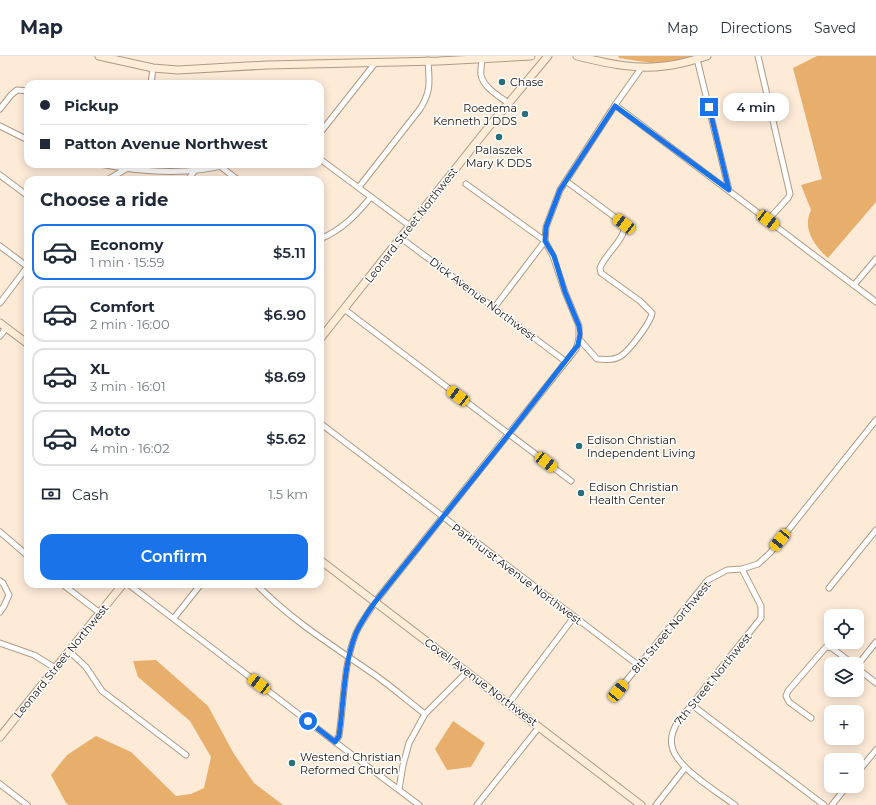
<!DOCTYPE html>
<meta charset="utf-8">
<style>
:root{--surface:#fff;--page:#f6f6f7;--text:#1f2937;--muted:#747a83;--line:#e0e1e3;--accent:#1a73e8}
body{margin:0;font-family:Montserrat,sans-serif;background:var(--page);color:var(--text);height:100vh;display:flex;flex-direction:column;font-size:15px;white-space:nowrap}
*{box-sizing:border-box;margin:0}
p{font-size:13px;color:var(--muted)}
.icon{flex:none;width:22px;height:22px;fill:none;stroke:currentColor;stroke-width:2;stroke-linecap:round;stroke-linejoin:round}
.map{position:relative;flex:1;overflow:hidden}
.side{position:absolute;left:24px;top:120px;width:300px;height:412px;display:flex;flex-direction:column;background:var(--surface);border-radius:12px;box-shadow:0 2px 10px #0003}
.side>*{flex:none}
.banner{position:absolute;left:24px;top:24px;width:300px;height:88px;border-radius:12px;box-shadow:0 2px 10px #0003;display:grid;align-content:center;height:88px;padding:0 16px;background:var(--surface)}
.tools{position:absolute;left:824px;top:553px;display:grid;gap:8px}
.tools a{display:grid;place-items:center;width:40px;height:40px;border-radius:8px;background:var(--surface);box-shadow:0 2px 10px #0003;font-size:20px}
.end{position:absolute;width:18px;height:18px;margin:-9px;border:5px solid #1a73e8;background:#fff;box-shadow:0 0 0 2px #fff}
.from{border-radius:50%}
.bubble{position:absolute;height:28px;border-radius:12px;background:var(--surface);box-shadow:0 2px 10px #0003;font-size:13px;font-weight:600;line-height:28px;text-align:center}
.car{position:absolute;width:12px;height:24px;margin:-12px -6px;border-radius:5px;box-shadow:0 0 3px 1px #0007;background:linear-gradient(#f5c518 24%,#345 0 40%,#f5c518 0 76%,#345 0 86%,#f5c518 0)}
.banner b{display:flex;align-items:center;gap:14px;height:38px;font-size:15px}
.banner b+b{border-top:1px solid var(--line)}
.banner i{width:10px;height:10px;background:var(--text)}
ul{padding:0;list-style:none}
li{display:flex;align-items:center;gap:12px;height:56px;margin:0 8px 6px;padding:0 8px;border:2px solid var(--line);border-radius:12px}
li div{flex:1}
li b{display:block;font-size:15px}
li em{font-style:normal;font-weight:600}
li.current{border-color:var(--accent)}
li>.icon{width:36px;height:36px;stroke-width:1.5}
h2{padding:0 16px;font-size:18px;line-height:48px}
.pay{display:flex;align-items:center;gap:10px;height:44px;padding:0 16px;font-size:15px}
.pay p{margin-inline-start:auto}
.primary-button{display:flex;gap:8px;margin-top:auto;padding:8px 16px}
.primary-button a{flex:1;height:46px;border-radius:12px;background:var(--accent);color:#fff;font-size:16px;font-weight:600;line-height:46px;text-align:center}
header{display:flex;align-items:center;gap:24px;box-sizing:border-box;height:56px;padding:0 20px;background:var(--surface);border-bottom:1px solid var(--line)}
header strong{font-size:19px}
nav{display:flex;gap:22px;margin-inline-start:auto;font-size:14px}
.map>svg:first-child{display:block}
.green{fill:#e8ae6b}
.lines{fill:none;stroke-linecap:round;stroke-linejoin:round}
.street-casing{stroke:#af9a84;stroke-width:7}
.secondary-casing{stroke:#af9a84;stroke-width:9}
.street{stroke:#fff;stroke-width:5}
.secondary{stroke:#ffedd8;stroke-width:7}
.route{stroke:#1a73e8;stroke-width:5}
.poi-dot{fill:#276f7b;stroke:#fff;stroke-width:1.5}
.labels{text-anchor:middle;stroke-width:3;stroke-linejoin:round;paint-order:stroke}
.poi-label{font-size:11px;fill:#140d06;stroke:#fff;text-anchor:start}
.street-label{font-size:11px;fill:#140d06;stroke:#fff}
</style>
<header>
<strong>Map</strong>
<nav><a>Map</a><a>Directions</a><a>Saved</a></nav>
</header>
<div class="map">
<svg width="876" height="749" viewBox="0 0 876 749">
<rect width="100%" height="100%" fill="#fdebd8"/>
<g class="green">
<path d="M618,0H693L673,6L651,7L619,2Z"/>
<path d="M817,0H876V146L828,202C814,189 802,173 811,154L801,129L822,123L793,12Z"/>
<path d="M156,604L208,650L234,698L254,727L283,749H69L66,747L51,719L67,699L96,680L131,696L176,740L191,738L204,732L211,701L190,665L138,621L133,605Z"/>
<path d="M453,665L485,687L471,711L447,714L435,693Z"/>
</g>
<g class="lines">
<defs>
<g id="street">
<path d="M758,0L790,138L788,142L768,164"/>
<path d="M482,3C482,8 480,14 481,19C483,31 499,40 508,47"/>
<path d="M697,3L729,134"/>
<path d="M151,28L153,12"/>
<path d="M615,49L876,246"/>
<path d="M0,53L11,39L17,34L28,35"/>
<path d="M0,70L28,84"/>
<path d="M320,77L376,6"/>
<path d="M320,103L410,170"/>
<path d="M100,108C141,116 187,120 229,108"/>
<path d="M220,110L238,124"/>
<path d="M0,119L28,140"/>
<path d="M107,124L126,113L130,108"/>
<path d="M188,124L195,114"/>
<path d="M566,125L624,168C628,181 604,199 600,212L601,217L640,245L652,257C651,266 628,297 619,301C613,305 604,303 597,303L579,283"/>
<path d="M359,131L420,53C432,34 429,25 428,4"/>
<path d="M401,182L565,305"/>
<path d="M320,183C342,174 356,159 371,141"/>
<path d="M0,190L28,211"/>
<path d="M854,229L876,203"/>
<path d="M0,247L28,210"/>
<path d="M494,252L545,185L546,171L560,134L615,49L642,11"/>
<path d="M344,253L571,425"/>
<path d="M0,280L6,272"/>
<path d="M320,367L638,609"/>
<path d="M0,476L28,500"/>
<path d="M0,525L3,527L9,539L4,550L0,556"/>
<path d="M62,528L100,557"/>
<path d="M128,528L335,686L419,749"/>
<path d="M256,528C291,564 333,590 375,619C392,631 408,645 425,658"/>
<path d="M829,532L876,474"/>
<path d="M174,562L201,528"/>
<path d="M0,587L34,599L55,612"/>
<path d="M69,595L86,611L102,635L186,699"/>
<path d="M857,610L876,586"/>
<path d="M857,612L876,627"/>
<path d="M618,635L708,524L727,514L742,513L758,508L770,497L876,364"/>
<path d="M509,647L574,561"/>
<path d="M692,649L824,749"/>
<path d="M811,662L789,646L786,640L788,635L826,591L832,592L853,608"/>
<path d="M335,686L339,680L340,672C344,641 344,607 356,577C361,566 369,556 375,546L576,293L579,283V270L565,236L553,200L545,185L466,128"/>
<path d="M857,717L876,694"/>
<path d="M0,728L27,749"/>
<path d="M399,733L403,709L409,687L425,658L467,616"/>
<path d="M477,749L539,671"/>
<path d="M656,749L685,712"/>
<path d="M735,749C719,737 675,711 672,690C670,682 673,674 677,667L761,562V550L742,513"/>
<path d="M832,749L847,730"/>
</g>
<g id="secondary">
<path d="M99,0L153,12L178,14L267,9L439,5L531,0"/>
<path d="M577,0C605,7 636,14 664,10C679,9 693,4 707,0"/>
<path d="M0,267L28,288"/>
<path d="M320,283L491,68L548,0"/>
<path d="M320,504L641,749"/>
<path d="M0,681L123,528"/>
</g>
</defs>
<use href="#street" class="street-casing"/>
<use href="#secondary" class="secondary-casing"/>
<use href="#street" class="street"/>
<use href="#secondary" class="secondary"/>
</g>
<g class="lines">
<path class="route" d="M308,665L335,686L339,680L340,672C344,641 344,607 356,577C361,566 368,556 375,546L509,378L578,289L580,278L579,270L565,236L554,200L545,185L546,171L560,134L615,50L729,134L709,51"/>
</g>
<g class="poi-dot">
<circle cx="502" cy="26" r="4"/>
<circle cx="525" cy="58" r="4"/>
<circle cx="499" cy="81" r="4"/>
<circle cx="579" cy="390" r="4"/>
<circle cx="581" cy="437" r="4"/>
<circle cx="292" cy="707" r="4"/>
</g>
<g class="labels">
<g class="poi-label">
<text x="510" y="30">Chase</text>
<text x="517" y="56" text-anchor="end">Roedema<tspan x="517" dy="13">Kenneth J DDS</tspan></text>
<text x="499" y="98" text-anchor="middle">Palaszek<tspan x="499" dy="13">Mary K DDS</tspan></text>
<text x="587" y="388">Edison Christian<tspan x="587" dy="13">Independent Living</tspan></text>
<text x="589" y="435">Edison Christian<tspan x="589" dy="13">Health Center</tspan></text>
<text x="300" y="705">Westend Christian<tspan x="300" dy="13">Reformed Church</tspan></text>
</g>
<g class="street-label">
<text transform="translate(411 169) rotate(-52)" y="4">Leonard Street Northwest</text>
<text transform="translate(483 243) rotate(37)" y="4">Dick Avenue Northwest</text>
<text transform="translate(517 518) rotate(37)" y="4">Parkhurst Avenue Northwest</text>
<text transform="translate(671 571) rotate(-50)" y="4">8th Street Northwest</text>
<text transform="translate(61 605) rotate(-51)" y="4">Leonard Street Northwest</text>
<text transform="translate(713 623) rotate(-51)" y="4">7th Street Northwest</text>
<text transform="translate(481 626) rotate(37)" y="4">Covell Avenue Northwest</text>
</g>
</g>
</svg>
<div class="tools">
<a><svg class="icon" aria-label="locate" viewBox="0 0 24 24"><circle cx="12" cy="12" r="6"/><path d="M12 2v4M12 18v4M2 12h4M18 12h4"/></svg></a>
<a><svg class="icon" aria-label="layers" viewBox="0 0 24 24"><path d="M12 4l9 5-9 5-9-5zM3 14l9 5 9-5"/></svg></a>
<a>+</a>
<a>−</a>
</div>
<i class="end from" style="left:308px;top:665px"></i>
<i class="end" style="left:709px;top:51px"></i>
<div class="bubble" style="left:723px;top:37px;width:66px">4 min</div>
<i class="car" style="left:768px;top:164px;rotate:127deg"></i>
<i class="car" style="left:624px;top:168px;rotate:307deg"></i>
<i class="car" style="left:458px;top:340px;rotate:307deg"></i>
<i class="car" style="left:546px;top:406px;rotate:127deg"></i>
<i class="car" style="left:780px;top:484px;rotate:219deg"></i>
<i class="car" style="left:259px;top:628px;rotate:307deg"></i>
<i class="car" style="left:618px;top:635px;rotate:39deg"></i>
<div class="banner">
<b><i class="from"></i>Pickup</b>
<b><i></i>Patton Avenue Northwest</b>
</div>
<section class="side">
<h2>Choose a ride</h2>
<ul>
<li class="current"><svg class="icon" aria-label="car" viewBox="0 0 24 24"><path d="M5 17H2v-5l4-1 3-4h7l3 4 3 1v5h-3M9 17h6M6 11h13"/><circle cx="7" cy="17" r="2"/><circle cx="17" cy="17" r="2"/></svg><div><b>Economy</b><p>1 min · 15:59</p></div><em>$5.11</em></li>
<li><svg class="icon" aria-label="car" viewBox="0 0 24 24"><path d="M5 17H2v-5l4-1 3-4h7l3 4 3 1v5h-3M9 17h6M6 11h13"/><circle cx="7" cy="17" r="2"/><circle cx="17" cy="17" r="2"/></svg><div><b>Comfort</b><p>2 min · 16:00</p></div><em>$6.90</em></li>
<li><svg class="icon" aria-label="car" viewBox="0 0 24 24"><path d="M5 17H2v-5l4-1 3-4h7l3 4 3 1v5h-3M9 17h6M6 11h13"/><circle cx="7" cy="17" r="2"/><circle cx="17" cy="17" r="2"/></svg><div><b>XL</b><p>3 min · 16:01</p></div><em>$8.69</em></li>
<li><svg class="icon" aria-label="car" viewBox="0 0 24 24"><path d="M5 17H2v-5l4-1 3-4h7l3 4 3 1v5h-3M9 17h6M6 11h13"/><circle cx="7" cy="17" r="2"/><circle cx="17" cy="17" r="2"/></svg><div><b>Moto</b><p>4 min · 16:02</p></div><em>$5.62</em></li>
</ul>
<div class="pay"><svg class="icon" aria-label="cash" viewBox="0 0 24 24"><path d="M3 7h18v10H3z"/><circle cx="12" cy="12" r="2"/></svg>Cash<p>1.5 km</p></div>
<div class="primary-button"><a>Confirm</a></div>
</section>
</div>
